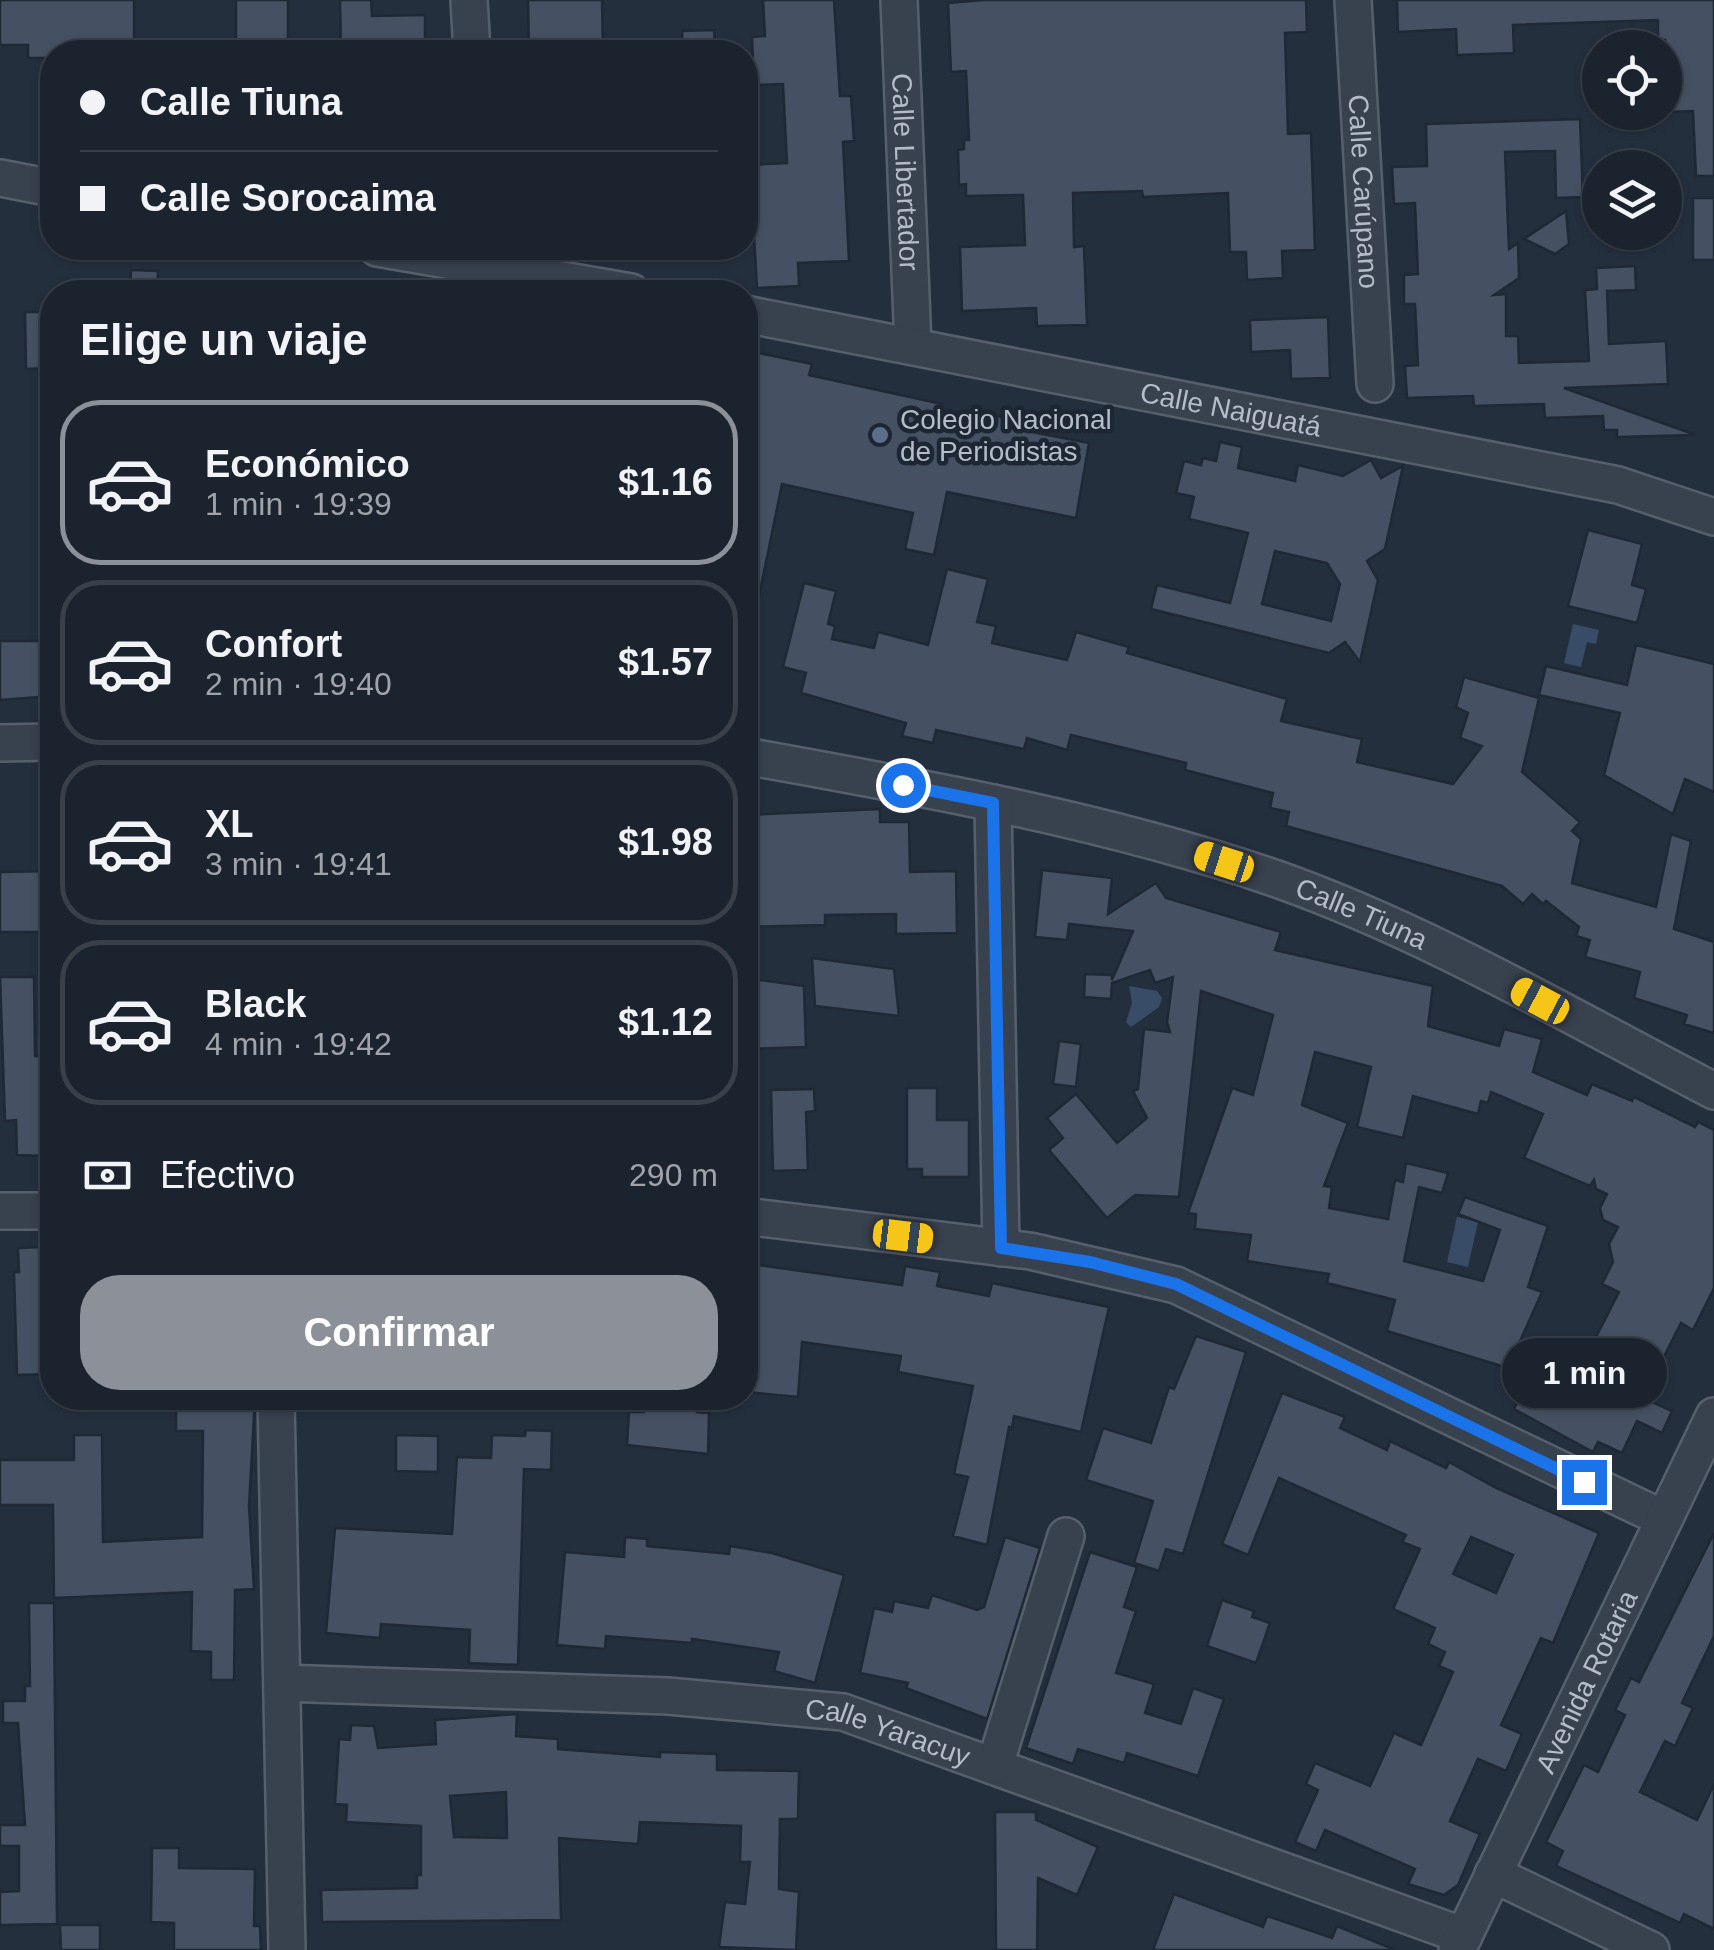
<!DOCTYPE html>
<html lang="es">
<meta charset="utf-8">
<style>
:root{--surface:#1b232e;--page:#282f3a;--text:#f1f3f6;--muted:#a0a4aa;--line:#39404a;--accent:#8c9099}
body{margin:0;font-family:Arial,sans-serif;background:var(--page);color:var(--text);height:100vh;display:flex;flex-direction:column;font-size:38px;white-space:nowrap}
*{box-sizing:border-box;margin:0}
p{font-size:32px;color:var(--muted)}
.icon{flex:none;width:55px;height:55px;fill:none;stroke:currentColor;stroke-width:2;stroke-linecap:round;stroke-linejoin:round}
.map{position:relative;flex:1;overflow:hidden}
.panel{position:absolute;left:40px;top:280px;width:718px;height:1130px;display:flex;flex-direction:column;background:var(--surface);border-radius:40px;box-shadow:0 2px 8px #0004,0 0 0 2px var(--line)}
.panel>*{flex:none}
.top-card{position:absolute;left:40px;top:40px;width:718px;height:220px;border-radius:40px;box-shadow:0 2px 8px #0004,0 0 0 2px var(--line);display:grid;align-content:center;height:220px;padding:0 40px;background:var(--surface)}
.fabs{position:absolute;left:1582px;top:30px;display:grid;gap:20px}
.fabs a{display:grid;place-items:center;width:100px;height:100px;border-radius:50%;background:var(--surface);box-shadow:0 2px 8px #0004,0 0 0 2px var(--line);font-size:50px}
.end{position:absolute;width:45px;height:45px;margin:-22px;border:12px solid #1a73e8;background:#fff;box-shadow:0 0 0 5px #fff}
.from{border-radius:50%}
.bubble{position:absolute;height:70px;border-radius:35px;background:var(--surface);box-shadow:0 2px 8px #0004,0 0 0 2px var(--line);font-size:32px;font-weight:700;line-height:70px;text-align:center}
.car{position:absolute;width:30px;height:60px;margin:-30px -15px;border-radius:12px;box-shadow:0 0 8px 2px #0007;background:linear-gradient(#f5c518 24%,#345 0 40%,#f5c518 0 76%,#345 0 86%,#f5c518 0)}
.top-card b{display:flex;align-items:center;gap:35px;height:95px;font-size:38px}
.top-card b+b{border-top:2px solid var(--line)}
.top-card i{width:25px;height:25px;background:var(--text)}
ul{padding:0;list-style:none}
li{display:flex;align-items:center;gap:30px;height:165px;margin:0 20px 15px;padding:0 20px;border:5px solid var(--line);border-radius:40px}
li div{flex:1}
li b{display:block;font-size:38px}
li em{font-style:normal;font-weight:700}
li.current{border-color:var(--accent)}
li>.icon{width:90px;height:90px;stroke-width:1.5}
h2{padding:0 40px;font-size:45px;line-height:120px}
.pay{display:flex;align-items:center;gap:25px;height:110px;padding:0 40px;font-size:38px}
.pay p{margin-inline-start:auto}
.cta{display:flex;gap:20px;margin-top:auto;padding:20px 40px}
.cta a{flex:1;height:115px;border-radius:40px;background:var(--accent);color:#fff;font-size:40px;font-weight:700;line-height:115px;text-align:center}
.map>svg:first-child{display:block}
.water{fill:#394c67}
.building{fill:#455162;stroke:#1f2835;stroke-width:2.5;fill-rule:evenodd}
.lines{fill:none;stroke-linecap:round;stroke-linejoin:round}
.minor-casing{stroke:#565f6c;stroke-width:40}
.minor{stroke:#38414e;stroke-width:35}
.route{stroke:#1a73e8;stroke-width:12}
.service-dot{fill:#5c6f8a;stroke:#1d2633;stroke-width:4}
.labels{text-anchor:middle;stroke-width:9;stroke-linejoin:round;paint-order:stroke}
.street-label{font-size:28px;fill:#b4bcc9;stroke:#1d2633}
.poi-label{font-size:28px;fill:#b4bcc9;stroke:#1d2633;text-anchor:start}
</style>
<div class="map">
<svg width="1714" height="1950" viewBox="0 0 1714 1950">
<rect width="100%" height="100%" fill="#242f3e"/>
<g class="water">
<path d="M1573,624L1599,630L1596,644L1587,642L1581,667L1564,663Z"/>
<path d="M1129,986L1157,991L1162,998L1159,1007L1131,1027L1126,1022L1132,1003Z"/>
<path d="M1457,1217L1478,1222L1468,1267L1447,1262Z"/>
</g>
<g class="building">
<path d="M0,0H134V52H52V58H28V45H0Z"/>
<rect x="236" y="0" width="52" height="52"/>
<path d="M340,0H371L372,16L425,15V52H341Z"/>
<path d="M528,0H602L603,52H529Z"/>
<path d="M763,0H834L840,96H851L854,141L843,142L849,261L798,263L799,286L757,288L750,165L787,163L783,84L754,85L752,37L765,36Z"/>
<path d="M983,0H1306L1307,32L1285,33L1288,134L1311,133L1315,250L1282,251L1283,278L1247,280L1246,252H1230L1228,193L1143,197L1142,191L1073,193L1074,247L1084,246L1087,325L1037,326L1036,308L962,311L960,247L1025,245L1023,195L966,196V184L959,185L958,150L964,149V140H969L966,71L951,72L948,3Z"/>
<path d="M1397,0H1714V176H1696L1693,111L1665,112V40H1658V20L1513,25L1514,53L1457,55L1456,29L1398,32Z"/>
<path d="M714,30L715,52H683L682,31Z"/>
<path d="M1580,119L1583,197L1556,198L1555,151L1505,152L1509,249L1518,243L1519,278L1494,295L1506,294V336H1518L1519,363L1589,361L1585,290L1597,289L1596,268L1635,266L1636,290L1607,291L1609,344L1666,341L1668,384L1564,388L1696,435L1617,437V430H1604L1603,416L1545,418L1544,404L1474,406L1473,396L1407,398L1405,366L1418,365L1415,304H1404V275L1418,274L1415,203L1394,204L1392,167L1427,166L1426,124Z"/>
<rect x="1693" y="198" width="21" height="62"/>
<path d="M1566,211L1569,244L1555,254L1524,239Z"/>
<path d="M131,270L158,271L157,292H130Z"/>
<path d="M25,312H52V368L26,369Z"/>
<path d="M1328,317L1330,378L1291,379L1290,350L1251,352L1250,320Z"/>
<path d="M759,353L812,364L809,375L942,404L939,415L981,425L984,413L1033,424L1032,432L1089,443L1076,518L947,492L934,555L905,549L913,513L782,484L755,616L745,614V422Z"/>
<path d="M1220,442L1242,447L1238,468L1295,481L1298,465L1343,476L1371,460L1381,478L1403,466L1385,549L1367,561L1378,580L1360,662L1345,642L1329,653L1151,609L1157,585L1230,603L1248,533L1189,519L1194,497L1176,493L1184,461L1201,465L1203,458L1216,461ZM1275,551L1327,563L1340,584L1331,621L1262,604Z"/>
<path d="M1588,530L1642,544L1632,585L1646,589L1637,623L1568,606Z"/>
<path d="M947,569L988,579L977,622L996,626L992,643L1067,660L1076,632L1129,647L1127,653L1287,699L1281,721L1362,739L1357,762L1453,784L1482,746L1460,738L1468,713L1456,707L1464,677L1539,698L1522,772L1580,822L1572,831L1581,839L1572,883L1656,907L1671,834L1691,841L1674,929L1714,942V1033L1684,1024L1687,1015L1634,998L1640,972L1585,957L1590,940L1576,936L1579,927L1546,901L1543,904L1532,894L1523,904L1502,886L1286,826L1289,812L1270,808L1273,793L1185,770L1186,763L1071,735L1067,750L1027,738L1024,749L936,730L933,743L902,736L906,723L801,693L806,673L783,667L804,583L836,591L828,624L835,626L832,639L874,648L878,632L928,645Z"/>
<path d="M0,641H52V696L0,700Z"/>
<path d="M1636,645L1714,664V792L1685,779L1673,814L1604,775L1620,713L1539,695L1546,666L1627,685Z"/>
<path d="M880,809V822H909L910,872L956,871L957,933L896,934V914L825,915V925L745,927V815Z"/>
<path d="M1042,870L1112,878L1108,914L1156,883L1166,898L1281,932L1275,950L1433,986L1428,1026L1499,1046L1504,1029L1542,1039L1533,1072L1587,1095L1592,1084L1632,1101L1634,1097L1695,1127L1698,1122L1714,1130V1288L1693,1330L1681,1323L1643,1398L1672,1411L1662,1433L1637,1421L1622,1453L1598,1442L1593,1452L1514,1409L1532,1372L1541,1376L1550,1358L1578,1372L1619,1292L1602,1284L1613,1262L1609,1244L1618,1227L1603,1220L1600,1208L1607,1194L1596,1189L1594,1180L1590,1186L1524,1158L1543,1114L1491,1092L1488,1103L1481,1101L1478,1114L1413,1096L1403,1138L1357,1127L1371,1067L1315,1052L1302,1105L1348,1123L1324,1186L1332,1187L1329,1208L1388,1219L1395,1180L1403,1182L1406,1163L1448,1173L1442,1193L1419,1187L1404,1261L1483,1281L1500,1230L1458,1214L1465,1197L1548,1226L1528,1287L1542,1292L1508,1368L1387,1331L1395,1300L1327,1283L1329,1274L1247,1261L1251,1235L1195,1229L1196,1214L1188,1213L1232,1088L1253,1095L1273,1015L1201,991L1179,1197L1135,1195L1107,1218L1049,1150L1063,1138L1047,1118L1076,1094L1117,1143L1147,1118L1133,1091L1138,1089L1144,1029L1170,1032L1167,1022L1173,977L1155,983L1150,970L1112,983L1111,999L1084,997L1085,974L1112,975V980L1133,931L1069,924L1067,940L1035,937Z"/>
<path d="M52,871V932H0V872Z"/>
<path d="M812,958L894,969L899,1016L815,1006Z"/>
<path d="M0,977H34L35,1056H52V1138H43V1156L17,1155L16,1120L5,1121Z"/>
<path d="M745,978L804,986L806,1047L745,1049Z"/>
<path d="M1059,1041L1081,1044L1076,1087L1053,1084Z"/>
<path d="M907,1088H937V1120H969V1177H922V1169H907Z"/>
<path d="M814,1089L815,1111L806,1112L808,1170L773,1171L771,1090Z"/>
<path d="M40,1247L41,1263L52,1262V1374L17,1375L14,1272H19L18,1248Z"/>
<path d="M758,1265L902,1285L905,1266L940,1272L937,1286L989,1296L992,1283L1109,1307L1081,1432L1014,1416L1012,1428L1009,1427L987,1545L953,1536L968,1477L954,1474L973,1386L898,1372L901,1356L802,1342L798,1397L747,1392Z"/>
<path d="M1196,1336L1246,1352L1183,1554L1166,1549L1159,1571L1134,1563L1153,1501L1086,1480L1103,1428L1151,1443L1169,1387L1174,1389Z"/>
<path d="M1282,1393L1345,1417L1340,1428L1387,1450L1390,1441L1446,1468L1449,1462L1496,1488L1599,1533L1553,1643L1541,1638L1501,1725L1522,1734L1506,1771L1478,1759L1450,1821L1480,1834L1458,1885L1444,1895L1408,1884L1415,1869L1325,1830L1316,1851L1295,1842L1318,1790L1306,1784L1315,1763L1370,1786L1394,1733L1421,1745L1453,1672L1439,1666L1445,1652L1428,1644L1435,1628L1393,1609L1420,1549L1402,1542L1406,1535L1279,1478L1248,1555L1222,1544ZM1471,1537L1513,1555L1496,1593L1453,1574Z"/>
<path d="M176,1398H255L249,1506L254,1589L235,1590L234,1680H211V1652L191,1651L192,1592L54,1598L53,1505H0V1460H74V1435H102L103,1542L202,1537L203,1431H176Z"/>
<path d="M645,1398H698L697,1412L709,1413L708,1454L627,1445L629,1412H644Z"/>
<path d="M526,1430L552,1431L551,1470L524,1469L518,1665L469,1663L470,1630L381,1624L380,1638L326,1633L335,1528L452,1534L457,1457L491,1458L492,1435L525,1436Z"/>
<path d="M396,1435L438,1436V1472L396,1471Z"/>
<path d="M1714,1533V1636L1682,1703L1693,1708L1675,1746L1665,1741L1640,1792L1697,1820L1714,1784V1929L1684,1914L1680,1923L1556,1866L1563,1851L1546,1842L1584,1765L1598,1772L1625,1715L1615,1710L1631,1678L1639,1682Z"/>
<path d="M625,1537L647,1539V1546L729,1554L730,1546L772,1553L844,1575L815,1683L774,1671L779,1652L692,1639V1643L606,1636L605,1649L557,1645L565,1552L624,1557Z"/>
<path d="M1005,1537L1040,1548L987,1719L906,1688L908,1683L860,1673L874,1608L892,1612L894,1601L928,1608L932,1595L977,1610L984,1607Z"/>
<path d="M1090,1552L1137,1567L1124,1607L1136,1611L1116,1673L1154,1684L1145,1713L1181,1724L1193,1688L1224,1699L1198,1776L1127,1753L1124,1763L1078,1749L1073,1764L1026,1748Z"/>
<path d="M1222,1600L1254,1611L1252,1617L1270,1623L1256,1663L1207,1646Z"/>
<path d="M29,1603H54L57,1924L0,1925V1892L19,1891V1846H0V1825H25L18,1723H3V1701H25V1686H30Z"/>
<path d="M517,1714L516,1736L558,1739V1749L660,1757V1752L717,1754V1770L799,1771L798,1819H780L779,1889L799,1892L796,1950L719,1947L725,1902L745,1904L750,1862H740L741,1826L640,1822L638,1844L559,1838L561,1920L322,1922L321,1890L417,1888V1875H421V1826L346,1822L347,1805L335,1804L339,1739L350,1740L351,1725L374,1726L378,1748L436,1744L435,1720ZM506,1792L507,1838L454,1837L450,1796Z"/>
<path d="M995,1812H1036V1820L1098,1847L1077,1895L1038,1878L1037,1950H996Z"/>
<path d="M152,1848H179V1868L255,1869L254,1926H260L261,1950H174V1923L151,1922Z"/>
<path d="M1174,1894L1263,1927L1267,1916L1332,1938L1337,1926L1395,1950H1153Z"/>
<path d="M60,1925H100V1950H61Z"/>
</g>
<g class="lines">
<defs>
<g id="minor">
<path d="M469,0L472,52"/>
<path id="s1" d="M899,0L913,346"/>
<path id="s2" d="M1353,0L1375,384"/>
<path d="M0,178L52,188"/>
<path d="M377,248L631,292"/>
<path id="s3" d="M745,314L1618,485L1714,517"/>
<path d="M0,743L52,742"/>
<path id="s4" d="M745,756C924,788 1105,820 1277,879C1429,933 1571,1017 1714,1091"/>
<path d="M993,803L1001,1248"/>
<path d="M0,1211H52"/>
<path d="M745,1216L1030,1251L1176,1285L1664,1519"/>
<path d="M276,1398L287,1950"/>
<path id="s5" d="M282,1683L668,1696L843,1712L1464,1936"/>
<path d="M995,1765L1066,1536"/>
<path d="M1493,1874L1651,1950"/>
<path id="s6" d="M1457,1950L1714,1416"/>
</g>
</defs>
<use href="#minor" class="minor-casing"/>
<use href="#minor" class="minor"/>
</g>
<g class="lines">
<path class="route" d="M903,785L993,803L1001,1248L1090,1262L1176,1284L1584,1482"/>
</g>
<circle class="service-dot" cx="880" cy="435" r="10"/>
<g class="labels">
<g class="street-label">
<text dy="10" stroke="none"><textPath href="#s1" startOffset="172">Calle Libertador</textPath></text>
<text dy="10" stroke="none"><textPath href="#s2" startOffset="192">Calle Carúpano</textPath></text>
<text dy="10" stroke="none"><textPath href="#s3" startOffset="495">Calle Naiguatá</textPath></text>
<text dy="10" stroke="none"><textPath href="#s4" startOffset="638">Calle Tiuna</textPath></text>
<text dy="10" stroke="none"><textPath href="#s6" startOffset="298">Avenida Rotaria</textPath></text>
<text dy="10" stroke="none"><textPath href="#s5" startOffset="610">Calle Yaracuy</textPath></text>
</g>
<g class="poi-label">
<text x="900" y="429">Colegio Nacional<tspan x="900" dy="32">de Periodistas</tspan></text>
</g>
</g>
</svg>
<div class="fabs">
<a><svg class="icon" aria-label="locate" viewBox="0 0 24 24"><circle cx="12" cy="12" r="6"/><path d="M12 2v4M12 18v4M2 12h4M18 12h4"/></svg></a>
<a><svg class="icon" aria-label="layers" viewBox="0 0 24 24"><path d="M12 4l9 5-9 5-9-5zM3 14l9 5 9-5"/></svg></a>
</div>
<i class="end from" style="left:903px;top:785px"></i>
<i class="end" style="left:1584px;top:1482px"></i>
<div class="bubble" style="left:1502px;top:1338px;width:165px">1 min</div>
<i class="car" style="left:1224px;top:862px;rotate:288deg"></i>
<i class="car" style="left:1540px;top:1001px;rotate:298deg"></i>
<i class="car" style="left:903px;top:1236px;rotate:97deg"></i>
<div class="top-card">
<b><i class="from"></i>Calle Tiuna</b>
<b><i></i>Calle Sorocaima</b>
</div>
<section class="panel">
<h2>Elige un viaje</h2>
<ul>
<li class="current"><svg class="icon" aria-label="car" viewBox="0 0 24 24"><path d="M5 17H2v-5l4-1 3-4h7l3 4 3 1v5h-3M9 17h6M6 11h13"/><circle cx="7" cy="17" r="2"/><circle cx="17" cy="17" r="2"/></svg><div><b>Económico</b><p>1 min · 19:39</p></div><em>$1.16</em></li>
<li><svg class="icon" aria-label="car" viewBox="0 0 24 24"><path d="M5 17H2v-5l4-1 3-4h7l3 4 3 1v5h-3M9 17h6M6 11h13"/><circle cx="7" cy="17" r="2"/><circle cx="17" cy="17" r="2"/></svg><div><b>Confort</b><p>2 min · 19:40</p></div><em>$1.57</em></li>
<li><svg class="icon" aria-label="car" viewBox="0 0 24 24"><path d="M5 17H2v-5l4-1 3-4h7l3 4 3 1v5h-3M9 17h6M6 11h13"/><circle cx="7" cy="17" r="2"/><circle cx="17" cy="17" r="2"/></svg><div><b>XL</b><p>3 min · 19:41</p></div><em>$1.98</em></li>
<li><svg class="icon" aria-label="car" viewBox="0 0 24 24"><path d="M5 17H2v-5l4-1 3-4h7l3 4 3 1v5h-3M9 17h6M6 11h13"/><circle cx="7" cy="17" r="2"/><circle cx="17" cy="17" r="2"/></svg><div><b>Black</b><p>4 min · 19:42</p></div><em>$1.12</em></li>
</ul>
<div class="pay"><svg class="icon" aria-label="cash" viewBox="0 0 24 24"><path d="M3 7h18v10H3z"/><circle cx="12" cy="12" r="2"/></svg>Efectivo<p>290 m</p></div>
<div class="cta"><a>Confirmar</a></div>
</section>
</div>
